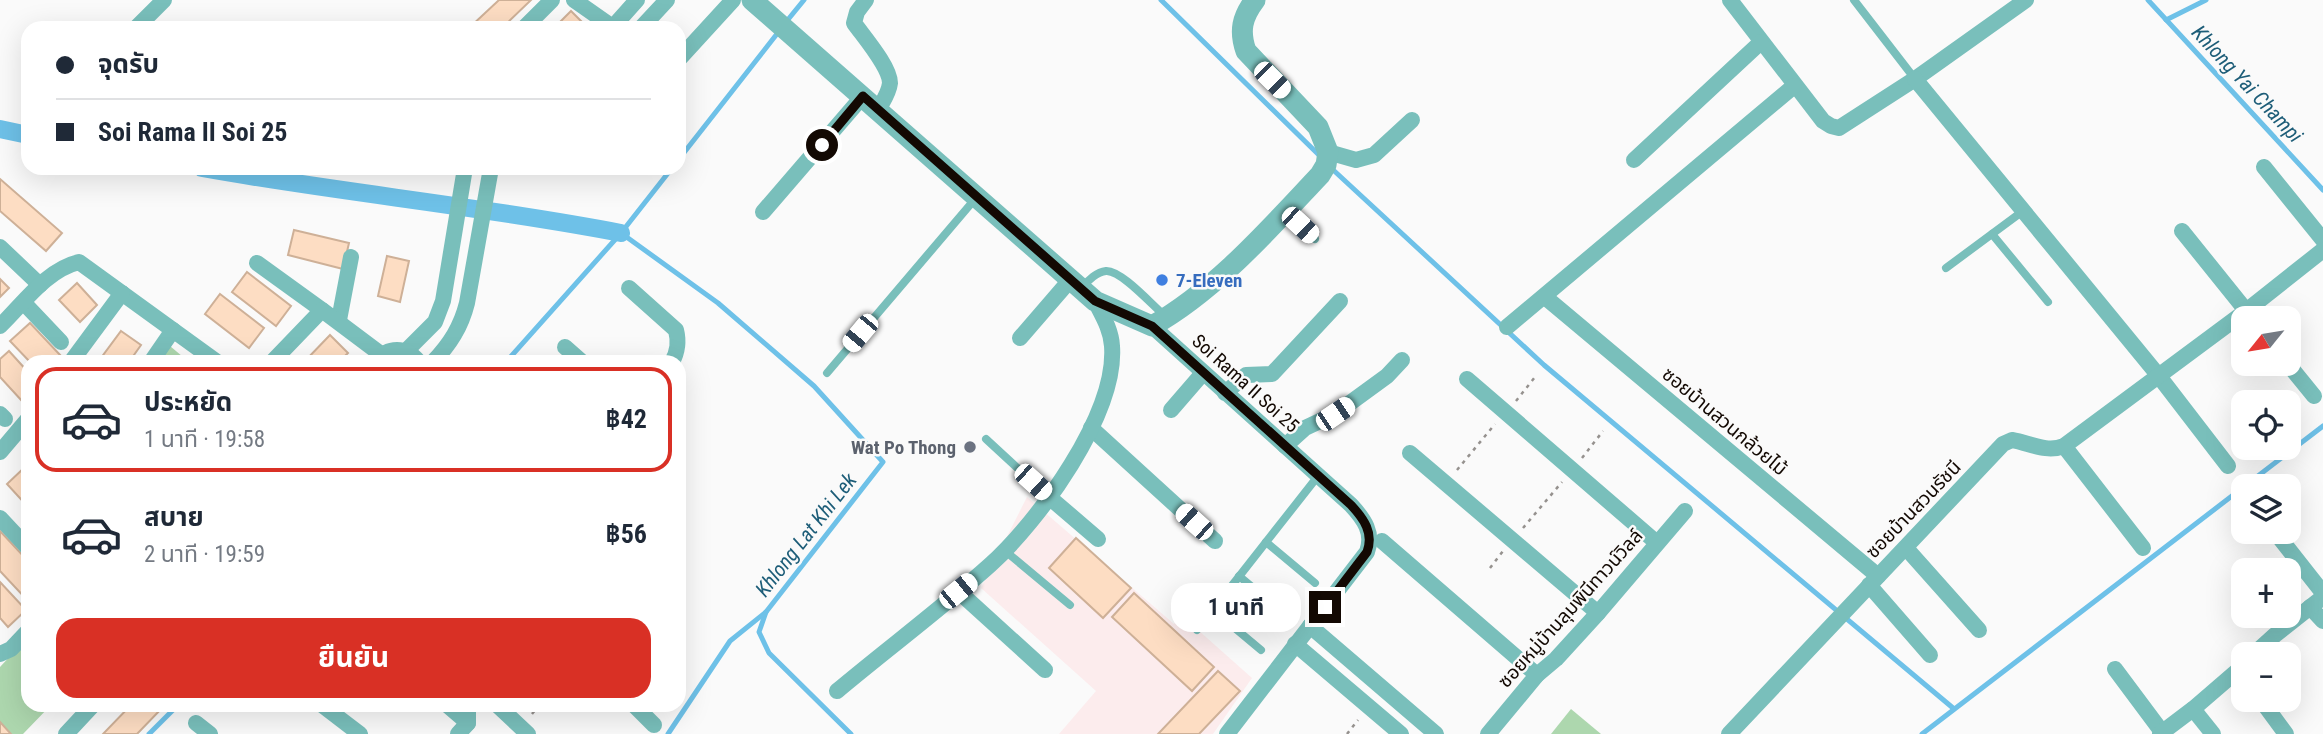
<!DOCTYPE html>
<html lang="th">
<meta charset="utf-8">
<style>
:root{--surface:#fff;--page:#f2f2f3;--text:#1f2937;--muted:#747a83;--line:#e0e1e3;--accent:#d93025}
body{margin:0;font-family:"Roboto Condensed","Noto Sans Thai",sans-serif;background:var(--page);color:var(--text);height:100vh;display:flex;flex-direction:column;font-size:26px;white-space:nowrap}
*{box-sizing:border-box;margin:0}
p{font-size:23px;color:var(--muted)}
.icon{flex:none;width:38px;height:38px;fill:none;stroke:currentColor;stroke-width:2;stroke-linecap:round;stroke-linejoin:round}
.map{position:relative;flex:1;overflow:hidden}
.drawer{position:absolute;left:21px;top:355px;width:665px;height:357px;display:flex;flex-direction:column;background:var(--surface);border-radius:21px;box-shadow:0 7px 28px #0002}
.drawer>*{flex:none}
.banner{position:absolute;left:21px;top:21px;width:665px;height:154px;border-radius:21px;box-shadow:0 7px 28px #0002;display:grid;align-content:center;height:154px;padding:0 35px;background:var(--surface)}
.needle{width:46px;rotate:240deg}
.fabs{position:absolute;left:2231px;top:306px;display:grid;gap:14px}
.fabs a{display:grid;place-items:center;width:70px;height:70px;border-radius:14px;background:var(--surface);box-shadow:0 7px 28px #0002;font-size:35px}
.end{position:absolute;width:32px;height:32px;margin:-16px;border:9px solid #130903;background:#fff;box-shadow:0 0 0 4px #fff}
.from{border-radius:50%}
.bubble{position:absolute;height:49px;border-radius:21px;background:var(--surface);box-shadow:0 7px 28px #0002;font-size:23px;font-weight:700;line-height:49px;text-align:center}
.car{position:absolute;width:21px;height:42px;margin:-21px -10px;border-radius:9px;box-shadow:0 0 5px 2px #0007;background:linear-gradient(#fff 24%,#345 0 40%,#fff 0 76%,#345 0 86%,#fff 0)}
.banner b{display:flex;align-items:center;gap:24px;height:66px;font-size:26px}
.banner b+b{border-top:2px solid var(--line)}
.banner i{width:18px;height:18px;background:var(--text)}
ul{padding:12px 0 0;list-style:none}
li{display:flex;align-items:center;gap:21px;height:105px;margin:0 14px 10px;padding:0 21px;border:4px solid transparent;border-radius:21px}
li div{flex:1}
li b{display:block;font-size:26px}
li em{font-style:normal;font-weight:700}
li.on{border-color:var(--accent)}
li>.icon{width:63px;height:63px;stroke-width:1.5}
.primary-button{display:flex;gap:14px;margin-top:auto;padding:14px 35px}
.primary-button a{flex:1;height:80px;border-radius:21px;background:var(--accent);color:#fff;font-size:28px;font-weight:700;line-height:80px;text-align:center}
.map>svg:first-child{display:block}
.education{fill:#fceced}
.green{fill:#add7ae}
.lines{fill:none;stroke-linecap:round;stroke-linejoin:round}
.stream{stroke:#6ec1e8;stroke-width:5}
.canal{stroke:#6ec1e8;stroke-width:18}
.building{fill:#fdddc3;stroke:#ceb097;stroke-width:2}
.path{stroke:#95918e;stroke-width:2.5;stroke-dasharray:3.5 5;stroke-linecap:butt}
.service{stroke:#79bfbb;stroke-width:8}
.minor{stroke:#79bfbb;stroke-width:16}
.tertiary{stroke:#79bfbb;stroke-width:21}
.route{stroke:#130903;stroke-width:9}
.shop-dot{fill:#3f7fe0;stroke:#fafafa;stroke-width:2.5}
.worship-dot{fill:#6b7280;stroke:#fafafa;stroke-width:2.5}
.labels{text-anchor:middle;stroke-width:5;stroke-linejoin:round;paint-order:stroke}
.shop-label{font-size:19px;font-weight:bold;fill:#366cbe;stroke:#fafafa;text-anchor:start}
.street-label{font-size:19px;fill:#130903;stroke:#fafafa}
.worship-label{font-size:19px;font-weight:bold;fill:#5b616d;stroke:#fafafa;text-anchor:end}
.water-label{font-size:21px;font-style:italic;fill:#1d5d78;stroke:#fafafa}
</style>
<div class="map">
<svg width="2323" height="734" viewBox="0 0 2323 734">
<rect width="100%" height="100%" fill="#fafafa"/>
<path class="education" d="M1027,497L1174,624L1180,614L1252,678L1213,734H1059L1096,691L981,588Z"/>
<g class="green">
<path d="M170,346L189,362H158Z"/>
<path d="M28,637V705H51L23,734H0V667Z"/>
<path d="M1571,709L1601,734H1551Z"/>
</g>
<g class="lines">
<g class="stream">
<path d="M1161,0L1321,157"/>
<path d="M2148,0L2323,190"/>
<path d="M2166,20L2206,0"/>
<path d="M786,22L804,0"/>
<path d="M679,159L780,30"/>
<path d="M1330,167L1544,365L1953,708"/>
<path d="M621,233L718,303L814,386L883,462L766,612L759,632L769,653L851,734"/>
<path d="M506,362L621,233L672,168"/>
<path d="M149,734L178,705"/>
<path d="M668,734L730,641L766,612"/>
<path d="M1922,734L2323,426"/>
</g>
<g class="canal">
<path d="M0,129L28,135"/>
<path d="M202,168C341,193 482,206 621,233"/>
</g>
</g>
<g class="building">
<path d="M499,0H531L502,28H469Z"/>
<path d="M571,11L588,28H554Z"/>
<path d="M0,179L62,233L46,251L0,211Z"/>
<path d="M294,230L349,243L343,269L288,255Z"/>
<path d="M387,256L409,261L400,302L378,296Z"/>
<path d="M247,272L291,306L276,326L232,292Z"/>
<path d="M0,279L9,288L0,297Z"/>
<path d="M77,283L97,305L80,322L59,300Z"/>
<path d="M220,294L264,328L249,348L205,314Z"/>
<path d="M30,323L61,356L54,362H30L10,341Z"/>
<path d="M121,331L141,345L129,362H98Z"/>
<path d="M330,335L348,353L339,362H304Z"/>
<path d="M9,351L28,372V395L22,401L0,377V359Z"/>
<path d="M25,467L28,470V507L7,484Z"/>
<path d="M0,531L28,561V601L0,571Z"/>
<path d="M1076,538L1131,588L1103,618L1049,568Z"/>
<path d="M0,582L26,610L8,627L0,618Z"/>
<path d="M1134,593L1214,667L1192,691L1112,617Z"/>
<path d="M1218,671L1240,691L1199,734H1158Z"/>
<path d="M131,705H165L137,734H103Z"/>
<path d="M0,722L11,734H0Z"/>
</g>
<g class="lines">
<g class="path">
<path d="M1516,401L1535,377"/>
<path d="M1582,458L1603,431"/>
<path d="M1457,470L1495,424"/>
<path d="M1523,528L1562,482"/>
<path d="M1490,568L1503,551"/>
<path d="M532,714L539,705"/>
<path d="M1347,734L1358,720"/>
</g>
<g class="service">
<path d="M1854,0L1915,79"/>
<path d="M1287,214L1315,239"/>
<path d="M1992,234L2048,302"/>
<path d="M1946,268L2023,211"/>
<path d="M1083,287C1088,280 1097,272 1106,271C1121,270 1152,305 1164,315"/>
<path d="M827,373L975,199"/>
<path d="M986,439L1049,497"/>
<path d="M1266,542L1315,583"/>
<path d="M1004,550L1070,605"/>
<path d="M1239,576L1288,617"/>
<path d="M1212,609L1261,650"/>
<path d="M1197,630L1318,476"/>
</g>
<g class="minor">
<path d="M574,0L614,28"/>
<path d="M866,0L857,12L854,23C864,37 890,67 890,83C889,93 883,101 878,110"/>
<path d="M1730,0L1823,121L1831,126L1839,128L1915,79L2026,0"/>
<path d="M136,28L164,0"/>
<path d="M524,28L552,0"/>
<path d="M612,28L637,0"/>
<path d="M641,28L667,0"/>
<path d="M679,59L733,0"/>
<path d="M1915,79L2158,375L2228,466"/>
<path d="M1328,152L1356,160L1374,155L1412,120"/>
<path d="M1634,160L1761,42"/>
<path d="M2264,167L2323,240"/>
<path d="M763,212L863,96"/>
<path d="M2182,231L2252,318"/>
<path d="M0,247L40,285"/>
<path d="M257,263L322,310"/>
<path d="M629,288L676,330C679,342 678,351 672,362"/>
<path d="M1545,297L1878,576"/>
<path d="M24,303L61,342"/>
<path d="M339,320L351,257"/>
<path d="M0,326C23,304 46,270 79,262L217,362"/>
<path d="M1152,326L1351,505C1364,519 1374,533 1367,552L1227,734"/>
<path d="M1507,327L1794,86"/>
<path d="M1020,338L1071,279"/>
<path d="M565,347L582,362"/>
<path d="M406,351L435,322L443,301L465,168"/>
<path d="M71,362L122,293"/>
<path d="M151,362L173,330"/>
<path d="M272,362L322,310L382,355"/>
<path d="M375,362C388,346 406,346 419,362"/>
<path d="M433,362C450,344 461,327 467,303L491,168"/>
<path d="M2288,364L2314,396"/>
<path d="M1467,379L1657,543"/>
<path d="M1225,393L1246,375L1272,374L1340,301"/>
<path d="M1171,410L1203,373"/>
<path d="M0,414L5,419"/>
<path d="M1091,428L1215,541"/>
<path d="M1285,446L1305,428L1335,414L1350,403L1387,376L1402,360"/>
<path d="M2064,446L2143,548"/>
<path d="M0,452L28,419"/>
<path d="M1410,453L1598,613"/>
<path d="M1049,497L1098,539"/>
<path d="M0,518L28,548"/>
<path d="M2275,532L2323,593"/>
<path d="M1382,541L1537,675"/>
<path d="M1906,548L1979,630"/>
<path d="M1869,585L1930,655"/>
<path d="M958,591L1045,670"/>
<path d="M2310,607L2323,621"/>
<path d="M1310,626L1436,734"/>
<path d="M1295,644L1401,734"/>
<path d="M0,654L11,649L28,631"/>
<path d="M2254,654L2275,635L2323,597"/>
<path d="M2115,669L2162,732"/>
<path d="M837,691C887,649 941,609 990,565C1039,521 1117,414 1112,346C1111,329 1102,315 1095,301"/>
<path d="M2261,700L2286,734"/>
<path d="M322,705L360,734"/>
<path d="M447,705L468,723"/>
<path d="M497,705L528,734"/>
<path d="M634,705L654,725"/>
<path d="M2193,709L2213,734"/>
<path d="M196,723L210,734"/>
<path d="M66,734L93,705"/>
<path d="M458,734L468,723V705"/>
<path d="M1488,734L1537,675L1556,659L1598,613L1685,511"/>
<path d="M1729,734L2003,444L2012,440C2030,443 2046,453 2064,446L2246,311L2323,250"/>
<path d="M2160,734L2193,709L2244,665"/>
</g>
<path class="tertiary" d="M752,0L1095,301L1152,326C1216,290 1270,228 1320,175L1326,165L1328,152L1318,127L1246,51C1239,31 1242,17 1255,0"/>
</g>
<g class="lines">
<path class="route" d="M822,145L863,96L1095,301L1152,326L1351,505C1364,519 1374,533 1367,552L1325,607"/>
</g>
<circle class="shop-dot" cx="1162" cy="280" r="7"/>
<circle class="worship-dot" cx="970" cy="447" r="7"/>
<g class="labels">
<g class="shop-label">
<text x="1176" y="287">7-Eleven</text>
</g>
<g class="street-label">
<text transform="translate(1246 383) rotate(42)" y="7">Soi Rama II Soi 25</text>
<text transform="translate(1725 421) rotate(40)" y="7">ซอยบ้านสวนกล้วยไม้</text>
<text transform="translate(1913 509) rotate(-46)" y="7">ซอยบ้านสวนรัชนี</text>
<text transform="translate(1570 608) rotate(-48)" y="7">ซอยหมู่บ้านลุมพินีทาวน์วิลล์</text>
</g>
<g class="worship-label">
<text x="956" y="454">Wat Po Thong</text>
</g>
<g class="water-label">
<text transform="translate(2247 84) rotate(47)" y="7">Khlong Yai Champi</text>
<text transform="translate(806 535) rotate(-52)" y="7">Khlong Lat Khi Lek</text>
</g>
</g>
</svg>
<div class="fabs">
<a><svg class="needle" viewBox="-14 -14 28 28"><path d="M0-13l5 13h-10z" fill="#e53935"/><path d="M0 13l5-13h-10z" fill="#747a83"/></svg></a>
<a><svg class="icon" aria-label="locate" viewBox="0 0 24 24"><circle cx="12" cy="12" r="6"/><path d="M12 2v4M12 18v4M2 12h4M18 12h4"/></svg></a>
<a><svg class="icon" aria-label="layers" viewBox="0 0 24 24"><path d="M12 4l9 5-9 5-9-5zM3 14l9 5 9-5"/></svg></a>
<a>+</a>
<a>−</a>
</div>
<i class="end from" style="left:822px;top:145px"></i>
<i class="end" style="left:1325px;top:607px"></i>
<div class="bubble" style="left:1171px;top:583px;width:130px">1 นาที</div>
<i class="car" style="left:1272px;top:80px;rotate:135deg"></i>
<i class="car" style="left:1300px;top:225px;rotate:133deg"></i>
<i class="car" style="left:860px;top:333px;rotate:220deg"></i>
<i class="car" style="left:1335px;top:414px;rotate:56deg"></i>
<i class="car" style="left:1033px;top:482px;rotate:132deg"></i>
<i class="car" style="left:1194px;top:522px;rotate:312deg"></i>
<i class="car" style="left:958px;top:591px;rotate:51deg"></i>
<div class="banner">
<b><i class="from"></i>จุดรับ</b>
<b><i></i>Soi Rama II Soi 25</b>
</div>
<section class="drawer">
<ul>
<li class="on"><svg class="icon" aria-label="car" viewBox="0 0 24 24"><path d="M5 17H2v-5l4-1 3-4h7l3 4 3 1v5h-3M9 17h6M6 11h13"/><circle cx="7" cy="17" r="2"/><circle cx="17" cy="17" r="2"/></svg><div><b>ประหยัด</b><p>1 นาที · 19:58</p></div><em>฿42</em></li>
<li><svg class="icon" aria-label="car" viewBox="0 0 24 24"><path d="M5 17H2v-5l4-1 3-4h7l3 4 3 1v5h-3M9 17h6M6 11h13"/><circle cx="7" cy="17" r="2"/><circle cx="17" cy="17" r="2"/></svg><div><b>สบาย</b><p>2 นาที · 19:59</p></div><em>฿56</em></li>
</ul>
<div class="primary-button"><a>ยืนยัน</a></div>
</section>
</div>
